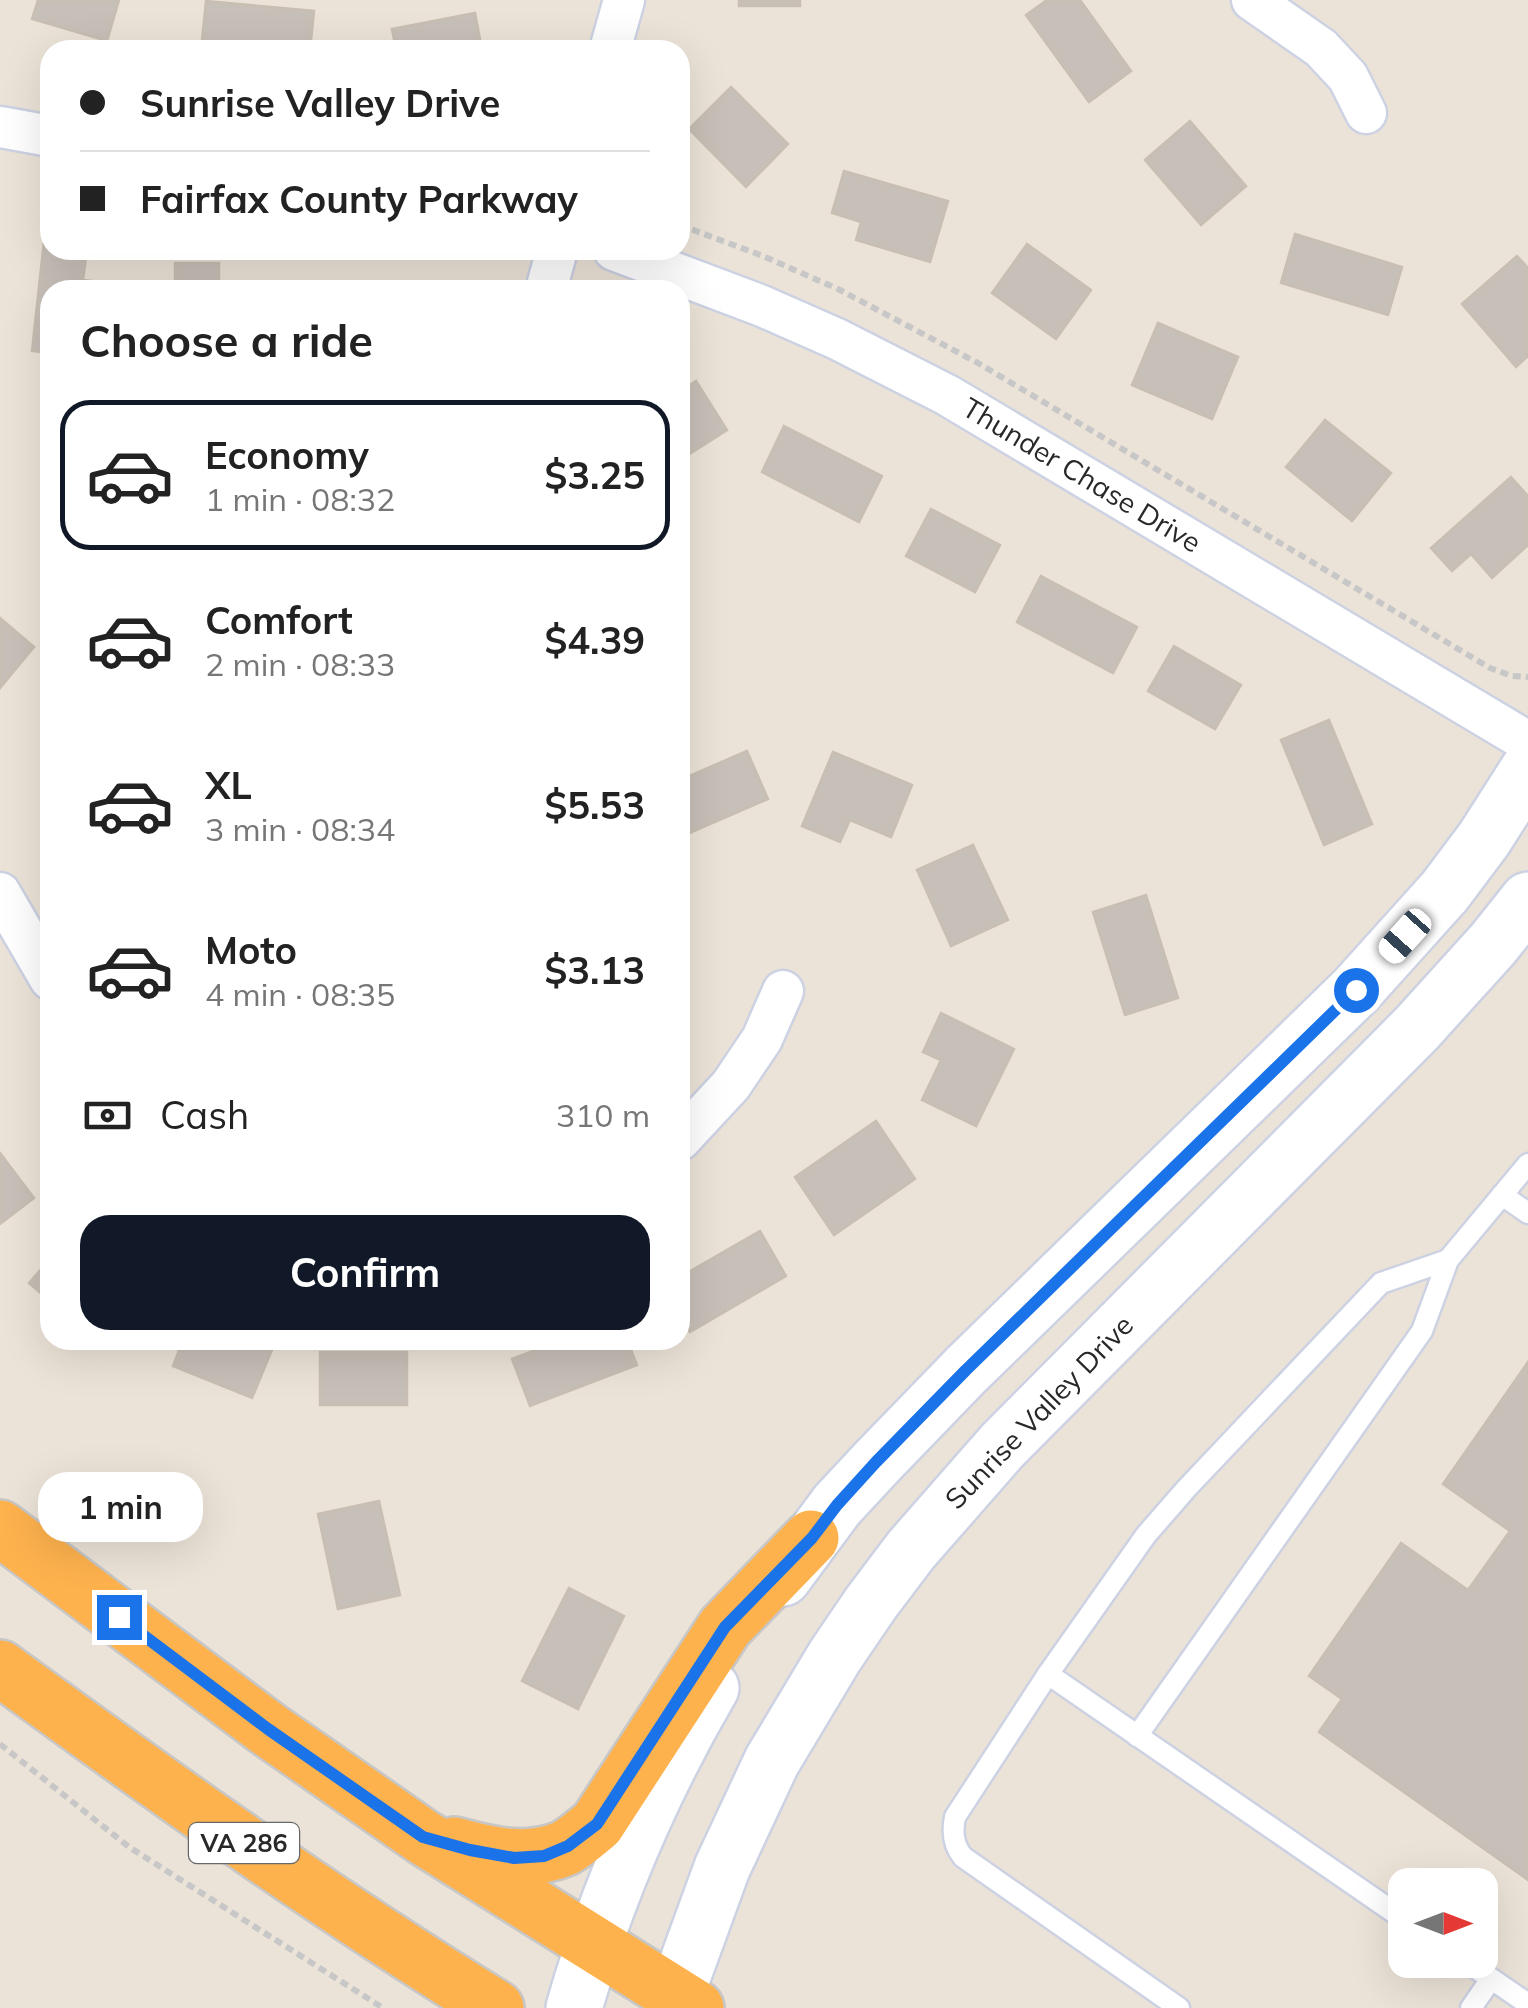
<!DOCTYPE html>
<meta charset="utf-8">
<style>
:root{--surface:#fff;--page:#f2f2f2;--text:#222;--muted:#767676;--line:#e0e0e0;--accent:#111827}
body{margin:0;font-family:Mulish,sans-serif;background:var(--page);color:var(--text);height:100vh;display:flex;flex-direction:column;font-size:38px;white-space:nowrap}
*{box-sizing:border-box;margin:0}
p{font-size:32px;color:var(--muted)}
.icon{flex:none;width:55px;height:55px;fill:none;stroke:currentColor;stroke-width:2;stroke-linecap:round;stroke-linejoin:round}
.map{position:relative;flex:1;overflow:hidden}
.panel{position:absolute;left:40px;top:280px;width:650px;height:1070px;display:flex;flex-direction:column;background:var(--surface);border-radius:30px;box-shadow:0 10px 40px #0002}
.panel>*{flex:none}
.hud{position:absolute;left:40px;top:40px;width:650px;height:220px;border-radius:30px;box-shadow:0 10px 40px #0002;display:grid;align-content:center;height:220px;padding:0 40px;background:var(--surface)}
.needle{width:65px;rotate:90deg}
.buttons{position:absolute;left:1388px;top:1868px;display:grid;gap:20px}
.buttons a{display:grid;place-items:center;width:110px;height:110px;border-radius:20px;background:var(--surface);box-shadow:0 10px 40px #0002;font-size:50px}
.end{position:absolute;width:45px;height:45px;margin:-22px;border:12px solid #1a73e8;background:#fff;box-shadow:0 0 0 5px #fff}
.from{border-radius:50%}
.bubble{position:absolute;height:70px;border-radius:30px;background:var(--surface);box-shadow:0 10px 40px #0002;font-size:32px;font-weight:700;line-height:70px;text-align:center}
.car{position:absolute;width:30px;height:60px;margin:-30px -15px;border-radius:12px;box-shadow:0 0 8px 2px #0007;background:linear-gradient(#fff 24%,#345 0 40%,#fff 0 76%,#345 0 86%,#fff 0)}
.hud b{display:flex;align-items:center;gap:35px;height:95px;font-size:38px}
.hud b+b{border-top:2px solid var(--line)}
.hud i{width:25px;height:25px;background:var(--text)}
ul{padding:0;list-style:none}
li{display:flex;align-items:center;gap:30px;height:150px;margin:0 20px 15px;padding:0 20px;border:5px solid transparent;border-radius:30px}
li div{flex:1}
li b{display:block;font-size:38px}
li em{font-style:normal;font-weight:700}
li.active{border-color:var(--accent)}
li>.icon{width:90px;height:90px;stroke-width:1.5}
h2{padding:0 40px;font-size:45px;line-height:120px}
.pay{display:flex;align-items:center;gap:25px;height:110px;padding:0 40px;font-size:38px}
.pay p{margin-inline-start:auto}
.primary-button{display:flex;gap:20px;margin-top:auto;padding:20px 40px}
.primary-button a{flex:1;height:115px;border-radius:30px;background:var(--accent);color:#fff;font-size:40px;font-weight:700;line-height:115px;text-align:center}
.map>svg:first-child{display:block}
.building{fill:#c7c0b8;stroke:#c8bfb2;stroke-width:2.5}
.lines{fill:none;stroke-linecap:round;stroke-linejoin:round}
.service-casing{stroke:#cdd2e3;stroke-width:25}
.minor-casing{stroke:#cdd2e3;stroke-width:45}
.secondary-casing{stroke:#cdd2e3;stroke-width:60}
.trunk-casing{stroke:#c7c7c7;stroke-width:60}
.path{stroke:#c7c7c7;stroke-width:6;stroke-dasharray:8 5;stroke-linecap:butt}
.service{stroke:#fff;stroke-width:20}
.minor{stroke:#fff;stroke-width:40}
.secondary{stroke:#fff;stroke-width:55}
.trunk{stroke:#feb24e;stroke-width:55}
.route{stroke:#1a73e8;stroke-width:12}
.labels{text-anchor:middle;stroke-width:10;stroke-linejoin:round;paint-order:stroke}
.shield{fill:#fff;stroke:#686868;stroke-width:2.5}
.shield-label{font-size:25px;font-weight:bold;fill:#282828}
.street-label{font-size:28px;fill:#282828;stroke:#fff}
</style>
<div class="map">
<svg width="1528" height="2008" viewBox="0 0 1528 2008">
<rect width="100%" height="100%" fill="#ece3d8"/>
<g class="building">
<path d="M38,0H119L107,41L32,19Z"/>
<rect x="739" y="0" width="61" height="6"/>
<path d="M1047,0H1080L1131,71L1089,102L1026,15Z"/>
<path d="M206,1L314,11L310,50H201Z"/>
<path d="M475,13L482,50H396L392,29Z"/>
<path d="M731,87L788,144L746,187L689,129Z"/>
<path d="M1190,121L1246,186L1201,225L1145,160Z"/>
<path d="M844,171L948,201L930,262L856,240L861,222L832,213Z"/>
<path d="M1295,234L1402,267L1388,315L1281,283Z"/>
<path d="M44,241L50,242V250H87L83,280L117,284L116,290H50V353L32,351Z"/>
<path d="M1027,244L1091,290L1056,339L992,293Z"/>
<path d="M1517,256L1528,268V356L1516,367L1462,304Z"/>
<path d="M175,263H219V287H261V290H175Z"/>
<path d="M1158,323L1238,357L1212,419L1132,385Z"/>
<path d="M696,381L727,430L680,460V392Z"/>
<path d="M1325,420L1391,473L1352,521L1286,467Z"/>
<path d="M784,426L882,476L859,522L762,472Z"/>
<path d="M1511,477L1528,496V545L1492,578L1471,554L1452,571L1431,548Z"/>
<path d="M931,509L1000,545L975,592L906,556Z"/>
<path d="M1041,576L1137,627L1113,673L1017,622Z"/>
<path d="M0,618L34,647L0,688Z"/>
<path d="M1174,646L1241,685L1215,729L1148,691Z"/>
<path d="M1329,720L1372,824L1324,845L1281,740Z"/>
<path d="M747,751L768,799L680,837V780Z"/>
<path d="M833,752L912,785L891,837L850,820L840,842L802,826Z"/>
<path d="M973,845L1008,920L951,946L917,870Z"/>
<path d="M1146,895L1178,998L1125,1015L1093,912Z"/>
<path d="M941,1013L1014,1049L976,1126L922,1100L941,1060L923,1052Z"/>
<path d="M876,1121L915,1179L834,1235L795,1177Z"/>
<path d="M0,1153L34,1198L0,1224Z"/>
<path d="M760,1231L786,1276L690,1332L680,1314V1277Z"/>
<path d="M50,1259V1301L29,1283Z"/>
<path d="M183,1340H276L252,1398L173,1366Z"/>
<path d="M561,1340H627L637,1365L530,1406L512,1359Z"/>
<rect x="320" y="1352" width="87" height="53"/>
<path d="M1528,1362V1880L1319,1732L1342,1699L1309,1676L1401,1543L1468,1590L1510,1531L1443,1484Z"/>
<path d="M379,1501L400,1595L338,1609L318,1514Z"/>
<path d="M569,1588L624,1616L578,1709L522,1681Z"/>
</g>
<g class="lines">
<defs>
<g id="service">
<path d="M1502,1195L1528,1213"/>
<path d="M1048,1674L1405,1920"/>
<path d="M1137,1736L1422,1331L1448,1260L1528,1164"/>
<path d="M1464,1960L1528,2004"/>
<path d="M1179,2008L963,1857C953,1845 952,1832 955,1817L1048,1674L1146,1535L1186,1489L1381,1283L1448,1260"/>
<path d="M1471,2008L1491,1979"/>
</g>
<g id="minor">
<path d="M1252,0L1321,48L1348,77L1366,113"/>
<path d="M610,50L624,0"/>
<path d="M0,127L50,136"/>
<path d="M614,250L762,306L837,339L947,395L1528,742"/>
<path d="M546,290L557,250"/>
<path d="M0,893L50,979"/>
<path d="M680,1140L731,1085L762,1039L783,991"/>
</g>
<g id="secondary">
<path d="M783,1578L837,1505L877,1462L966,1370L1356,990L1445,891L1484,839L1528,770"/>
<path d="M574,2008C606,1896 652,1789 711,1688"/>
<path d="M671,2008L722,1868L772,1761L835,1656L871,1603L911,1550L1002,1446L1417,1028L1493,944L1528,900"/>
</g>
<g id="trunk">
<path d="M0,1528L268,1729L423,1837L696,2008"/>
<path d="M0,1668C162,1786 325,1903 496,2008"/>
<path d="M454,1845C490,1855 529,1864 565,1848C576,1842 587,1832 597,1824L725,1627L811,1538"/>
</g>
</defs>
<use href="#service" class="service-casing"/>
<use href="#minor" class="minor-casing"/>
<use href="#secondary" class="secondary-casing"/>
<use href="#trunk" class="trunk-casing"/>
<g class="path">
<path d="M680,225L763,256L838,289L978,363L1490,668L1512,676L1528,677"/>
<path d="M0,1744L129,1847L383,2008"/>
</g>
<use href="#service" class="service"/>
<use href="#minor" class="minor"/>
<use href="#secondary" class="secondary"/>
<use href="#trunk" class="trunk"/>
</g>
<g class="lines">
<path class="route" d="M119,1617L268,1729L423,1837L470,1850L514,1858L544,1856L568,1846L597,1824L725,1627L812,1538L837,1505L876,1462L966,1370L1356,990"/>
</g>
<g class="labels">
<rect class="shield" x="189" y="1823" width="110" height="40" rx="8"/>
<g class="shield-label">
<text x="244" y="1852">VA 286</text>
</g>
<g class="street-label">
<text transform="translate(1082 475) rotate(31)" y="10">Thunder Chase Drive</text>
<text transform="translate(1039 1412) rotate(-46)" y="10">Sunrise Valley Drive</text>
</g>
</g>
</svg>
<div class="buttons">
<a><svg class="needle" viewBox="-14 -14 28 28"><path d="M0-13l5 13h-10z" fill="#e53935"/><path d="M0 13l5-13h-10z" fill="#767676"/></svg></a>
</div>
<i class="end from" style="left:1356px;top:990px"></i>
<i class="end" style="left:119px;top:1617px"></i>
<div class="bubble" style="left:38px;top:1472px;width:165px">1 min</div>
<i class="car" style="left:1405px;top:936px;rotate:222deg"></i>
<div class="hud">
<b><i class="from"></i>Sunrise Valley Drive</b>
<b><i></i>Fairfax County Parkway</b>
</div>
<section class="panel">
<h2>Choose a ride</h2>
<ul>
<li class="active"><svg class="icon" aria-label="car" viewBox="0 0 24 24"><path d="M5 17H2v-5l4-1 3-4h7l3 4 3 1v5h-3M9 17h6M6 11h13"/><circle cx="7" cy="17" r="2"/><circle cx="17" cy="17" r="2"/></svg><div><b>Economy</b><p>1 min · 08:32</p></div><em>$3.25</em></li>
<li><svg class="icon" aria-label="car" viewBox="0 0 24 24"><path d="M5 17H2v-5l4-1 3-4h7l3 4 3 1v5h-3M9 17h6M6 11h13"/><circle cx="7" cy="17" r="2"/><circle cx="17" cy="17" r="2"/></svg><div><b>Comfort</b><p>2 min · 08:33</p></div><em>$4.39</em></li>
<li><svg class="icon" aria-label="car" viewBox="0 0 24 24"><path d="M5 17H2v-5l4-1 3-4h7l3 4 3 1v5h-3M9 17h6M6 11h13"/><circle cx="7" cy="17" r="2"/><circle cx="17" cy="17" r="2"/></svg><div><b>XL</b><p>3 min · 08:34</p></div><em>$5.53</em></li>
<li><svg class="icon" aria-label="car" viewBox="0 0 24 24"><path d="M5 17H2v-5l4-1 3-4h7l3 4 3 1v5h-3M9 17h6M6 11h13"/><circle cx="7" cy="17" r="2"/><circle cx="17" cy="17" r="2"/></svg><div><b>Moto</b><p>4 min · 08:35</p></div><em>$3.13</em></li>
</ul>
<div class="pay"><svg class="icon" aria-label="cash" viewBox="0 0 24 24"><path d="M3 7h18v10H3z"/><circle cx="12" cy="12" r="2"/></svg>Cash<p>310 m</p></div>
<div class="primary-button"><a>Confirm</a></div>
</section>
</div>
